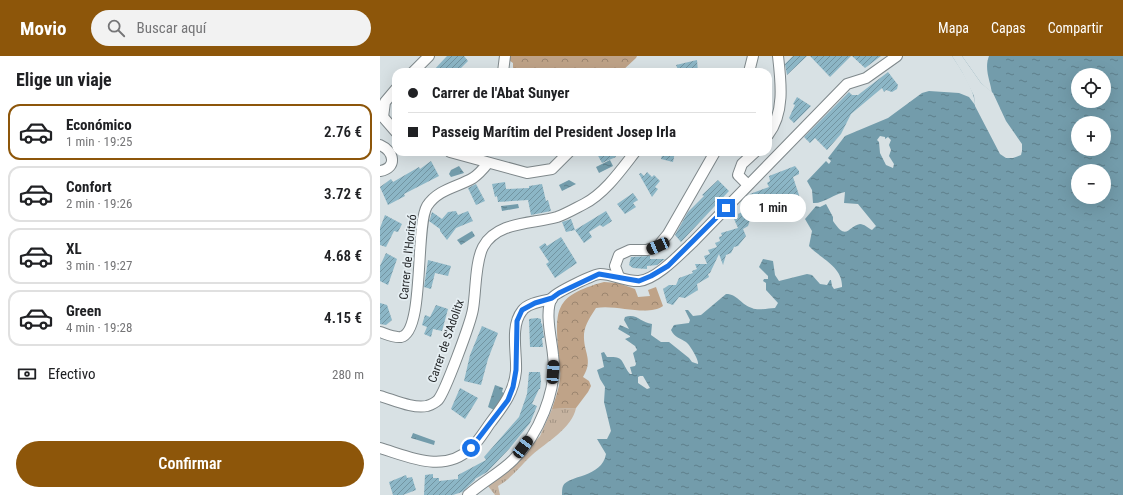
<!DOCTYPE html>
<html lang="es">
<meta charset="utf-8">
<style>
:root{--surface:#fff;--page:#f2f2f2;--text:#202124;--muted:#757577;--line:#e0e0e0;--accent:#8d560a}
body{margin:0;font-family:"Roboto Condensed",sans-serif;background:var(--page);color:var(--text);height:100vh;display:flex;flex-direction:column;font-size:15px;white-space:nowrap}
*{box-sizing:border-box;margin:0}
p{font-size:13px;color:var(--muted)}
.icon{flex:none;width:22px;height:22px;fill:none;stroke:currentColor;stroke-width:2;stroke-linecap:round;stroke-linejoin:round}
.map{position:relative;flex:1;overflow:hidden}
.panel{display:flex;flex-direction:column;background:var(--surface);width:380px}
.panel>*{flex:none}
.guide{position:absolute;left:12px;top:12px;width:380px;height:88px;border-radius:12px;box-shadow:0 4px 16px #0002;display:grid;align-content:center;height:88px;padding:0 16px;background:var(--surface)}
.buttons{position:absolute;left:691px;top:12px;display:grid;gap:8px}
.buttons a{display:grid;place-items:center;width:40px;height:40px;border-radius:50%;background:var(--surface);box-shadow:0 4px 16px #0002;font-size:20px}
.end{position:absolute;width:18px;height:18px;margin:-9px;border:5px solid #1a73e8;background:#fff;box-shadow:0 0 0 2px #fff}
.from{border-radius:50%}
.bubble{position:absolute;height:28px;border-radius:14px;background:var(--surface);box-shadow:0 4px 16px #0002;font-size:13px;font-weight:600;line-height:28px;text-align:center}
.car{position:absolute;width:12px;height:24px;margin:-12px -6px;border-radius:5px;box-shadow:0 0 3px 1px #0007;background:linear-gradient(#222 24%,#8ab4d8 0 40%,#222 0 76%,#8ab4d8 0 86%,#222 0)}
.guide b{display:flex;align-items:center;gap:14px;height:38px;font-size:15px}
.guide b+b{border-top:1px solid var(--line)}
.guide i{width:10px;height:10px;background:var(--text)}
ul{padding:0;list-style:none}
li{display:flex;align-items:center;gap:12px;height:56px;margin:0 8px 6px;padding:0 8px;border:2px solid var(--line);border-radius:12px}
li div{flex:1}
li b{display:block;font-size:15px}
li em{font-style:normal;font-weight:600}
li.current{border-color:var(--accent)}
li>.icon{width:36px;height:36px;stroke-width:1.5}
h2{padding:0 16px;font-size:18px;line-height:48px}
.pay{display:flex;align-items:center;gap:10px;height:44px;padding:0 16px;font-size:15px}
.pay p{margin-inline-start:auto}
.primary-button{display:flex;gap:8px;margin-top:auto;padding:8px 16px}
.primary-button a{flex:1;height:46px;border-radius:24px;background:var(--accent);color:#fff;font-size:16px;font-weight:600;line-height:46px;text-align:center}
header{display:flex;align-items:center;gap:24px;box-sizing:border-box;height:56px;padding:0 20px;background:var(--accent);color:#fff}
header strong{font-size:19px}
nav{display:flex;gap:22px;margin-inline-start:auto;font-size:14px}
.search{width:280px;height:36px;background:var(--page);display:flex;align-items:center;gap:10px;box-sizing:border-box;padding:0 14px;border-radius:22px;color:var(--muted);font-size:15px}
main{display:flex;flex:1;min-height:0}
.map>svg:first-child{display:block}
.grass{fill:url(#grass-tufts)}
.forest{fill:url(#forest-crowns)}
.water{fill:url(#water-ripples);fill-rule:evenodd}
.pier{fill:#d8e1e4}
.building{fill:url(#building-hatch)}
.lines{fill:none;stroke-linecap:round;stroke-linejoin:round}
.street-casing{stroke:#7f888b;stroke-width:12}
.street{stroke:#fff;stroke-width:10}
.route{stroke:#1a73e8;stroke-width:5}
.labels{text-anchor:middle;stroke-width:3.5;stroke-linejoin:round;paint-order:stroke}
.street-label{font-size:12px;fill:#242729;stroke:#e5eef2}
</style>
<header>
<strong>Movio</strong>
<div class="search"><svg class="icon" aria-label="search" viewBox="0 0 24 24"><circle cx="10" cy="10" r="6"/><path d="M15 15l6 6"/></svg>Buscar aquí</div>
<nav><a>Mapa</a><a>Capas</a><a>Compartir</a></nav>
</header>
<main>
<section class="panel">
<h2>Elige un viaje</h2>
<ul>
<li class="current"><svg class="icon" aria-label="car" viewBox="0 0 24 24"><path d="M5 17H2v-5l4-1 3-4h7l3 4 3 1v5h-3M9 17h6M6 11h13"/><circle cx="7" cy="17" r="2"/><circle cx="17" cy="17" r="2"/></svg><div><b>Económico</b><p>1 min · 19:25</p></div><em>2.76 €</em></li>
<li><svg class="icon" aria-label="car" viewBox="0 0 24 24"><path d="M5 17H2v-5l4-1 3-4h7l3 4 3 1v5h-3M9 17h6M6 11h13"/><circle cx="7" cy="17" r="2"/><circle cx="17" cy="17" r="2"/></svg><div><b>Confort</b><p>2 min · 19:26</p></div><em>3.72 €</em></li>
<li><svg class="icon" aria-label="car" viewBox="0 0 24 24"><path d="M5 17H2v-5l4-1 3-4h7l3 4 3 1v5h-3M9 17h6M6 11h13"/><circle cx="7" cy="17" r="2"/><circle cx="17" cy="17" r="2"/></svg><div><b>XL</b><p>3 min · 19:27</p></div><em>4.68 €</em></li>
<li><svg class="icon" aria-label="car" viewBox="0 0 24 24"><path d="M5 17H2v-5l4-1 3-4h7l3 4 3 1v5h-3M9 17h6M6 11h13"/><circle cx="7" cy="17" r="2"/><circle cx="17" cy="17" r="2"/></svg><div><b>Green</b><p>4 min · 19:28</p></div><em>4.15 €</em></li>
</ul>
<div class="pay"><svg class="icon" aria-label="cash" viewBox="0 0 24 24"><path d="M3 7h18v10H3z"/><circle cx="12" cy="12" r="2"/></svg>Efectivo<p>280 m</p></div>
<div class="primary-button"><a>Confirmar</a></div>
</section>
<div class="map">
<svg width="743" height="439" viewBox="0 0 743 439">
<defs>
<pattern id="grass-tufts" width="24" height="20" patternUnits="userSpaceOnUse"><rect width="24" height="20" fill="#c6b3a0"/><path d="M3 7l-1-3M5 7V3M7 7l1-3M15 17l-1-3M17 17v-4M19 17l1-3" fill="none" stroke="#a19282"/></pattern>
<pattern id="forest-crowns" width="20" height="18" patternUnits="userSpaceOnUse"><rect width="20" height="18" fill="#bfa388"/><path d="M2 6a3 3 0 1 1 6 0M12 15a3 3 0 1 1 6 0" fill="none" stroke="#9b856f"/></pattern>
<pattern id="water-ripples" width="26" height="14" patternUnits="userSpaceOnUse"><rect width="26" height="14" fill="#739cab"/><path d="M2 4q2-2 4 0t4 0M15 11q2-2 4 0t4 0" fill="none" stroke="#5e7f8b"/></pattern>
<pattern id="building-hatch" width="6" height="6" patternUnits="userSpaceOnUse"><rect width="6" height="6" fill="#8cb6c6"/><path d="M-1 1l2-2M0 6l6-6M5 7l2-2" fill="none" stroke="#7294a1"/></pattern>
</defs>
<rect width="100%" height="100%" fill="#d8e1e4"/>
<path class="grass" d="M196,352C192,372 167,386 152,399C141,409 132,422 118,430L120,439H115L108,430L129,414L160,380L172,353Z"/>
<g class="forest">
<path d="M123,0H257L256,2L241,16H133V7Z"/>
<path d="M224,226L238,227L255,233L258,241L270,240L268,234L276,231L283,250C267,261 236,248 216,252C211,260 205,268 204,278C203,297 214,303 203,321L209,325L211,330L208,336L196,352L172,353C175,343 179,333 180,323C181,316 179,309 179,302C175,253 173,240 224,226Z"/>
</g>
<g class="water">
<path d="M572,0H582L601,27L612,37C610,24 604,13 609,0H743V439H182C182,436 182,432 183,430C188,419 222,422 226,398L217,383H227L231,375L224,346L225,331L220,323L217,314L224,311L221,297L224,296L227,301C245,300 240,305 250,318H252L250,311L255,310L256,308L253,297L257,294L255,290L245,283L250,281V280L238,273L240,269L249,273L244,264L245,261C257,257 261,267 272,268L271,279L281,286H289L309,302L312,306L318,308C319,304 310,289 306,286C300,282 295,282 291,274L294,269L309,267L310,264L305,254H308L313,260L321,259L346,238C358,238 361,249 372,252C378,255 388,252 395,252L398,247L386,234V227L383,225L384,223H388V220L379,211L383,203L393,205L395,219L399,225L427,218L432,219L440,228L447,229L450,224H451L452,230L454,233L462,231C463,211 441,203 429,190L432,175L425,163L436,150L440,151L446,148L453,161V165C467,186 468,170 480,168C484,168 488,172 492,174L496,170L478,148L464,147L465,136C454,138 443,148 433,147L432,134L427,125L446,105L449,108L451,105L448,102L465,80L508,62L542,37L549,35L579,37L589,41L595,49C595,34 580,12 572,0ZM698,19H724V45H698ZM698,67H724V93H698ZM500,80L505,81V83L508,81L511,84L509,89L511,94L509,100L514,108L513,112L506,109L500,97L499,86L497,84ZM698,115H724V141H698ZM260,320H263L270,332L267,333L258,327V321Z"/>
<path d="M230,104L233,110L219,117L216,111Z"/>
<path d="M79,110L84,117L71,121L69,118L71,114Z"/>
<path d="M189,124L196,128L182,135L179,129Z"/>
<path d="M138,148L139,152L122,155L121,150Z"/>
<path d="M92,175L95,180L81,189L77,184Z"/>
<path d="M115,329L123,332L122,336L124,337L121,345L114,354L108,351Z"/>
<path d="M33,377L55,385L54,389L31,382Z"/>
</g>
<path class="pier" d="M572,0H582L601,27L613,37L626,65L642,88V95L641,99L633,102H626L620,98L595,50L594,40L582,16Z"/>
<g class="building">
<path d="M67,0H84L88,5L77,16H52Z"/>
<path d="M413,0H427L407,19L405,8Z"/>
<path d="M430,0H471L450,21Z"/>
<path d="M472,0H501L485,12Z"/>
<path d="M317,4L318,16H299L296,9Z"/>
<path d="M508,16L518,29L517,33L512,36L506,34L504,36L502,32L471,58L461,78L447,94L435,82L430,87L424,81L469,36L472,39H478Z"/>
<path d="M417,41L431,50L414,67L409,62L415,49L413,48Z"/>
<path d="M216,96H233L236,101L222,107Z"/>
<path d="M283,96H295L293,106L281,103Z"/>
<path d="M51,105L59,120L24,138L25,140L8,149L0,131L11,123L13,126L39,111L40,113Z"/>
<path d="M415,110L419,115V118L413,121L420,142L419,145L415,147H408L406,153L400,156L391,150L385,155L379,154L377,160L370,164L368,170L363,173L366,180L358,190L354,191L351,197L346,199L343,209L339,198L330,217L328,218L329,221L317,228L318,234L305,242L299,241L293,249L287,247L283,233L289,229H296L299,222L313,217L312,215L317,213L315,208H327L324,200L330,198L328,194L337,191L335,187L340,185L339,181L342,180L341,177L358,172L354,163L358,162V158L362,156V154L366,152L365,149L375,145L370,138L389,131L387,127L390,125L389,120Z"/>
<path d="M267,116L272,121L274,119L280,125L275,131L278,133L272,141L259,118L261,117L264,120Z"/>
<path d="M338,124L349,135L301,186L295,179L308,156L324,140L322,139Z"/>
<path d="M125,126L126,133L149,132V130L162,128L166,145L168,144L171,155L151,159L148,144L118,146L117,140L115,141L112,128Z"/>
<path d="M96,128L105,145L96,149L88,132Z"/>
<path d="M253,137L258,144L253,147L256,151L245,158L237,148Z"/>
<path d="M76,155L78,159L88,155L93,165L76,172L67,184L60,175V173L49,165L50,163L52,156L62,163L68,156Z"/>
<path d="M226,155L232,165L223,171L220,169L209,176L212,181L204,187L195,174L186,176L182,166L191,163L195,174Z"/>
<path d="M5,159L22,168L18,176L14,175L6,191L0,189V172Z"/>
<path d="M181,181L197,207L175,222L166,208L169,206L159,191L165,187L167,190Z"/>
<path d="M6,197L17,203L8,229L0,225V210Z"/>
<path d="M270,200V203H285L277,209L267,210V213L253,212L249,209L251,201Z"/>
<path d="M48,204L71,210L68,220L55,217L51,233L44,231Z"/>
<path d="M0,247L7,249L12,264L6,269L0,268Z"/>
<path d="M56,249L68,253L62,275L53,273L51,281L44,278L47,271L42,269L45,259L50,261Z"/>
<path d="M157,262L161,263V268L162,267L164,282H162L163,291H150L149,263Z"/>
<path d="M102,270L118,277L108,303L101,329L84,325L90,299Z"/>
<path d="M149,316H160L161,325L160,333H159L152,348L157,350L150,367L129,393L107,416L95,423V424L82,436L73,439H44L45,419L53,418V422H59V425L78,423V419L106,404L104,401L139,361L147,338Z"/>
<path d="M80,332L98,342L85,363L71,353Z"/>
<path d="M26,419L27,422L32,421L36,434L23,439H13L9,426Z"/>
</g>
<g class="lines">
<defs>
<g id="street">
<path d="M33,16L49,0"/>
<path d="M123,16L125,0"/>
<path d="M369,16L373,0"/>
<path d="M3,61L5,46L16,33"/>
<path d="M3,61L16,76"/>
<path d="M388,79C405,57 401,26 398,0"/>
<path d="M0,89C14,95 18,112 0,115"/>
<path d="M70,96L147,117L172,113L189,96"/>
<path d="M367,128L358,119L362,108L375,96"/>
<path d="M239,221L235,210L239,199L250,194H267L278,190L288,178L335,96"/>
<path d="M0,276C6,278 14,282 21,281C45,276 35,170 47,150C58,133 78,131 93,122C99,118 104,112 108,107"/>
<path d="M0,340C14,344 33,353 47,350C50,349 56,346 58,344C65,336 91,266 93,253C96,236 95,206 103,191C117,165 153,168 177,161C186,158 196,152 204,148C225,137 241,114 255,96"/>
<path d="M0,392C30,401 64,418 91,392C99,385 105,374 111,366C124,349 134,336 136,315C137,297 130,270 142,255C147,247 163,245 172,243"/>
<path d="M88,439C102,426 120,417 133,404C158,380 178,334 173,299C172,285 164,255 172,242C175,237 214,218 220,218C233,218 247,226 259,225C277,223 300,198 313,186L467,28L486,22L517,0"/>
</g>
</defs>
<use href="#street" class="street-casing"/>
<use href="#street" class="street"/>
</g>
<g class="lines">
<path class="route" d="M91,392L128,344L133,331L136,314L137,265L142,254L155,247L172,242L179,237L219,218L259,225L271,220L288,210L346,152"/>
</g>
<g class="labels">
<g class="street-label">
<text transform="translate(28 201) rotate(-84)" y="4">Carrer de l'Horitzó</text>
<text transform="translate(66 285) rotate(-71)" y="4">Carrer de S'Adolitx</text>
</g>
</g>
</svg>
<div class="buttons">
<a><svg class="icon" aria-label="locate" viewBox="0 0 24 24"><circle cx="12" cy="12" r="6"/><path d="M12 2v4M12 18v4M2 12h4M18 12h4"/></svg></a>
<a>+</a>
<a>−</a>
</div>
<i class="end from" style="left:91px;top:392px"></i>
<i class="end" style="left:346px;top:152px"></i>
<div class="bubble" style="left:360px;top:138px;width:66px">1 min</div>
<i class="car" style="left:278px;top:190px;rotate:246deg"></i>
<i class="car" style="left:173px;top:316px;rotate:4deg"></i>
<i class="car" style="left:143px;top:391px;rotate:37deg"></i>
<div class="guide">
<b><i class="from"></i>Carrer de l'Abat Sunyer</b>
<b><i></i>Passeig Marítim del President Josep Irla</b>
</div>
</div>
</main>
